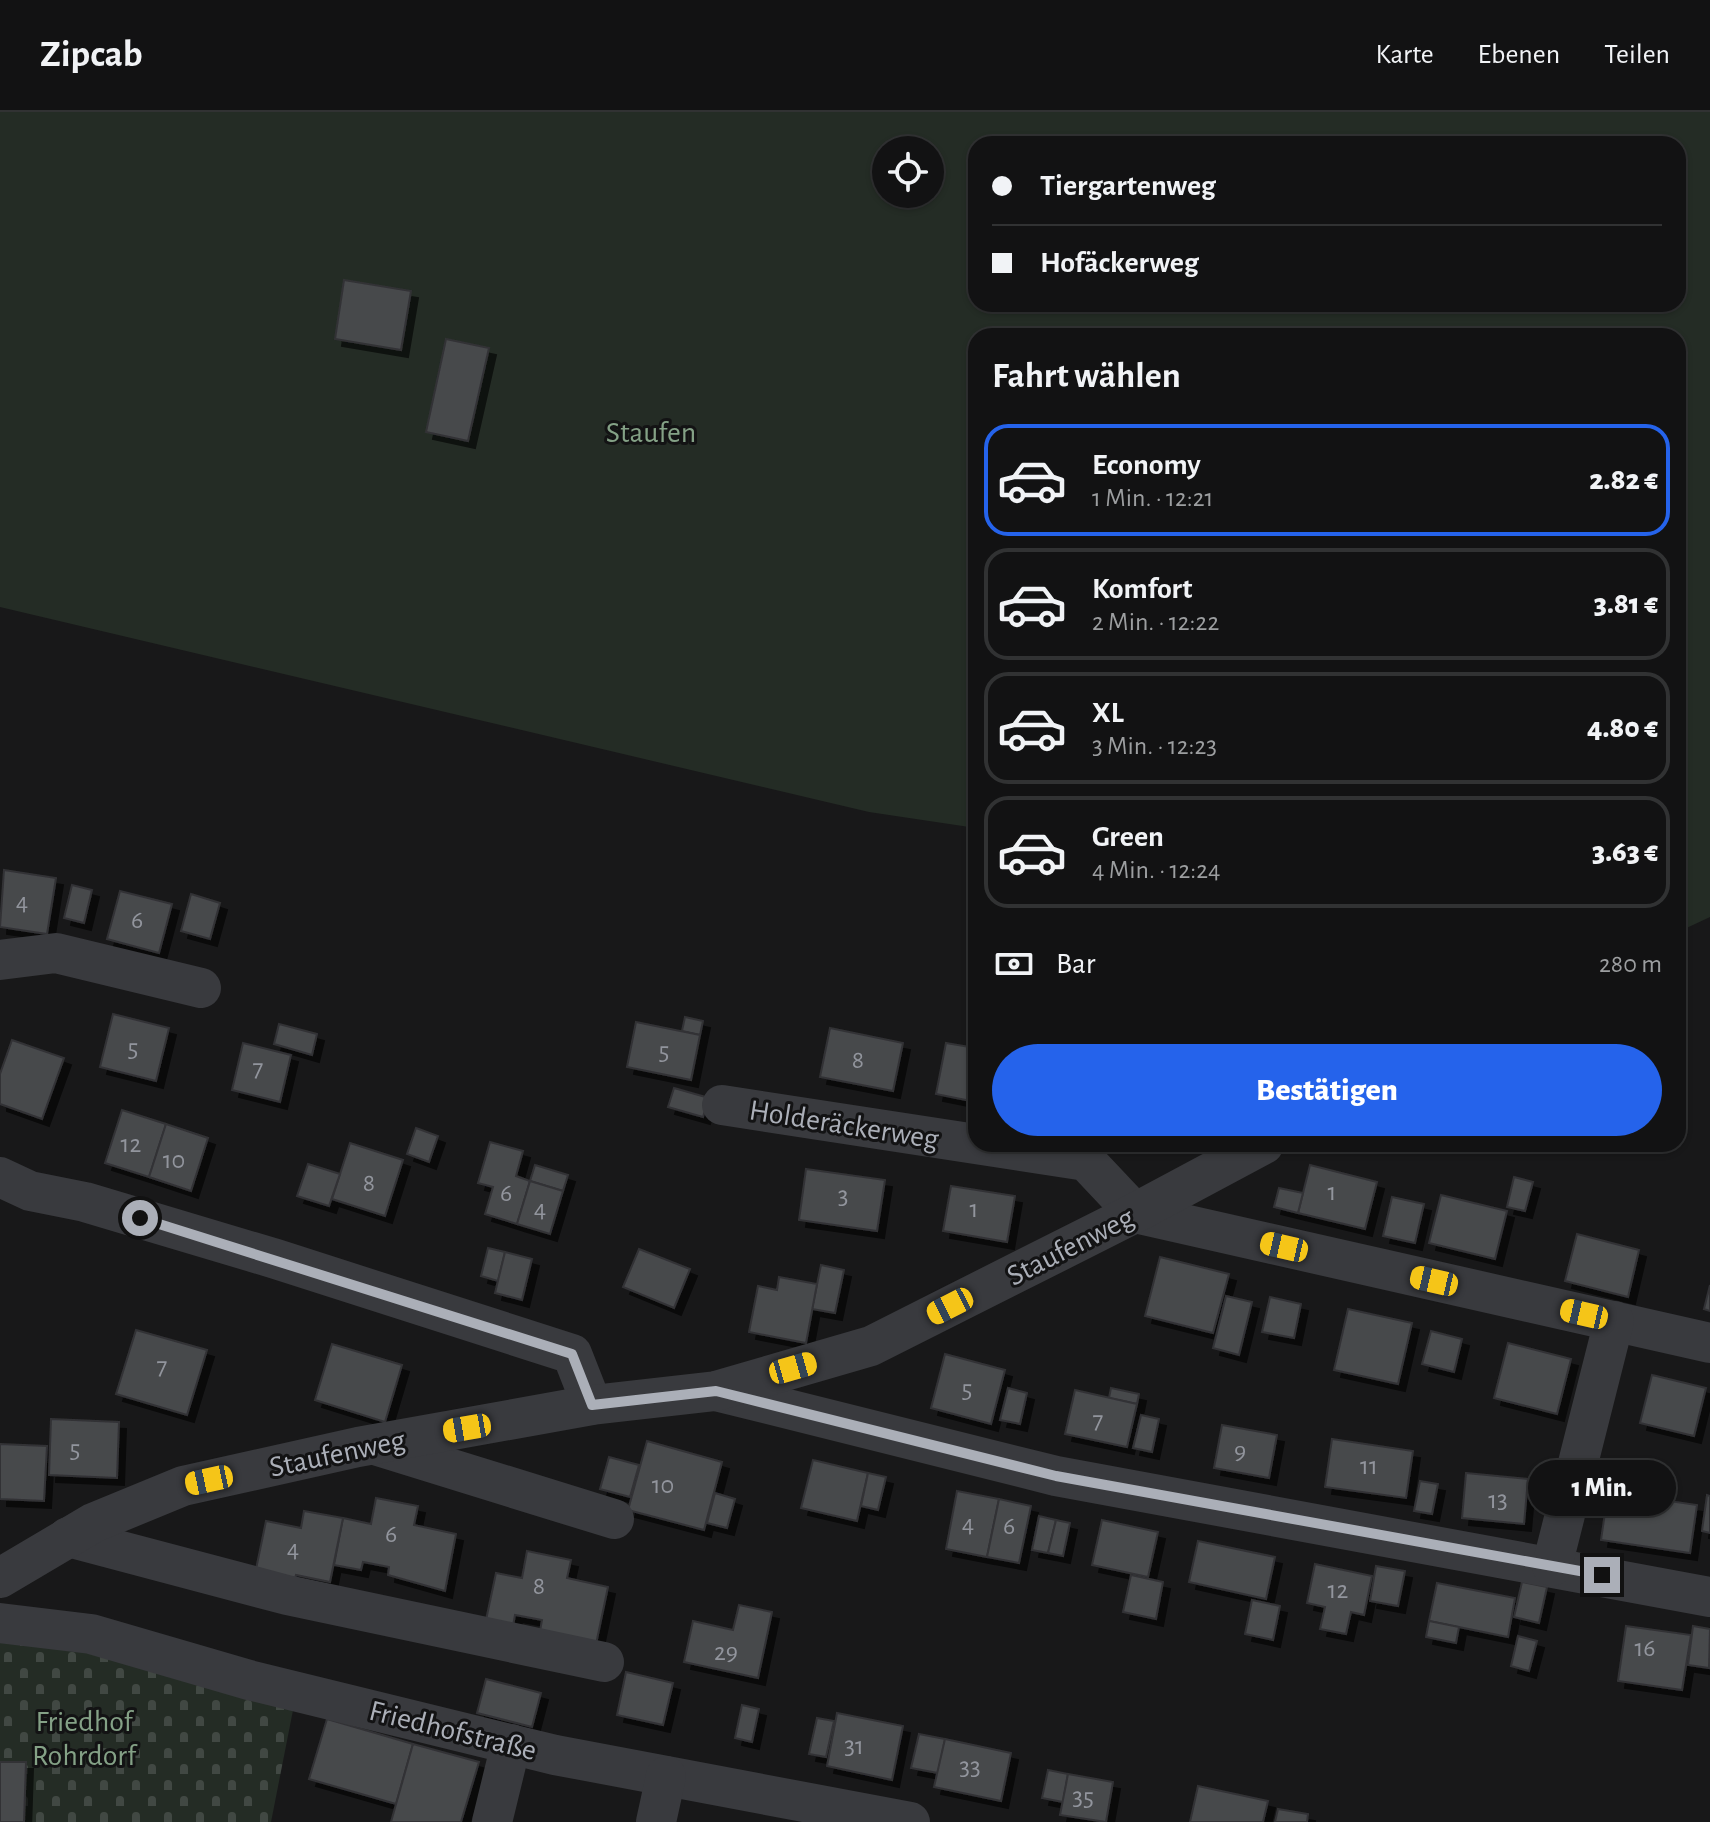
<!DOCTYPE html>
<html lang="de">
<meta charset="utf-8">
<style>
:root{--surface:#121213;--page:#1b1b1c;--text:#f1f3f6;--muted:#9c9ea0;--line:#313233;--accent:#2563eb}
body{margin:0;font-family:"Alegreya Sans",sans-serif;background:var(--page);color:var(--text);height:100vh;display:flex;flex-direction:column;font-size:30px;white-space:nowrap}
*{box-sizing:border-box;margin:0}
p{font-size:26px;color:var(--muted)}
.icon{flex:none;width:44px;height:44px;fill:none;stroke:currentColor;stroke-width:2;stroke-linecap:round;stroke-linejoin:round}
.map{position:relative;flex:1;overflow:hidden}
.panel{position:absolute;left:968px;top:216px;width:718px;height:824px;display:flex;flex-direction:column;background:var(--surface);border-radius:24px;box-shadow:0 2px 6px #0004,0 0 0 2px var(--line)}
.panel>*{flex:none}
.top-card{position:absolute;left:968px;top:24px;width:718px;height:176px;border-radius:24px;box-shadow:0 2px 6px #0004,0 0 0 2px var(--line);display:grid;align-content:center;height:176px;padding:0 24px;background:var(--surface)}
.controls{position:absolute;left:872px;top:24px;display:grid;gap:16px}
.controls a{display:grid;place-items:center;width:72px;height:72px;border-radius:50%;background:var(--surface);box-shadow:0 2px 6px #0004,0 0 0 2px var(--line);font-size:40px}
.end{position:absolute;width:36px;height:36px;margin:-18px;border:10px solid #abafb8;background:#111;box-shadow:0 0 0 4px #111}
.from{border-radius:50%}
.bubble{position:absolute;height:56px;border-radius:28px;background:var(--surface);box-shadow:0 2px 6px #0004,0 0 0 2px var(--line);font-size:26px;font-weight:800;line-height:56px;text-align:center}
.car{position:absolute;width:24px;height:48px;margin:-24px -12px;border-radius:10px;box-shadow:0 0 6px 2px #0007;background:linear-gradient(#f5c518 24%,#345 0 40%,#f5c518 0 76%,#345 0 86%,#f5c518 0)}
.top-card b{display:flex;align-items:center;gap:28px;height:76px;font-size:30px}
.top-card b+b{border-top:2px solid var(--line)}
.top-card i{width:20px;height:20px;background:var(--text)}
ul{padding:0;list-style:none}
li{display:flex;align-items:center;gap:24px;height:112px;margin:0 16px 12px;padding:0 8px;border:4px solid var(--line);border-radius:24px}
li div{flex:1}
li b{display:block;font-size:30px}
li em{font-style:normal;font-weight:800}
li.on{border-color:var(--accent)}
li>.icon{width:72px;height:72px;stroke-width:1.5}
h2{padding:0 24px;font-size:36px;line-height:96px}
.pay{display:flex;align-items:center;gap:20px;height:88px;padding:0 24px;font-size:30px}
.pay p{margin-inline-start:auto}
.primary-button{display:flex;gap:16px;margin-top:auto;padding:16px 24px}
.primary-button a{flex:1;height:92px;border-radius:48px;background:var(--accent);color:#fff;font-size:32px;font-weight:800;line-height:92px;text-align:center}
header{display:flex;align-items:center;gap:48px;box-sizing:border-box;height:112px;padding:0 40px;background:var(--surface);border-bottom:2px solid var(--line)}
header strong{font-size:38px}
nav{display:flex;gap:44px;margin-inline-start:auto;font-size:28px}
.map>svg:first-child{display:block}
.cemetery{fill:url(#cemetery-stones)}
.green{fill:#242c25;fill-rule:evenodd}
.building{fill:#47484c;stroke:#323235;stroke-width:2;filter:url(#shadow)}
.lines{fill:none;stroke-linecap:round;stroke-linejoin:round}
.minor{stroke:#393a3e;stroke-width:40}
.route{stroke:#abafb8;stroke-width:10}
.labels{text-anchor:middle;stroke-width:6;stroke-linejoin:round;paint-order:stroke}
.number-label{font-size:26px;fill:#92959d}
.park-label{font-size:30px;fill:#84a186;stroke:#131314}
.street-label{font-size:30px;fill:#abafb8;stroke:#131314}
</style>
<header>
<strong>Zipcab</strong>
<nav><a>Karte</a><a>Ebenen</a><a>Teilen</a></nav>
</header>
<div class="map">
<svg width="1710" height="1710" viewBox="0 0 1710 1710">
<defs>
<pattern id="cemetery-stones" width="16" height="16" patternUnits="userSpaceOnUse" patternTransform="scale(2)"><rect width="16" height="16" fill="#242c25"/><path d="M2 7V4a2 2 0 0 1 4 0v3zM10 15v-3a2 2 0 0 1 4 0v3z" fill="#414843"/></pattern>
<filter id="shadow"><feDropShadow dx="7" dy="7" stdDeviation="0" flood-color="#0009"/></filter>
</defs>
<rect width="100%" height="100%" fill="#181819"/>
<path class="cemetery" d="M10,1522L294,1593L271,1710H0V1523Z"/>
<path class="green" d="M0,0H1710V805L1678,820V224H976V716L869,700L0,495ZM976,32H1678V192H976ZM886,38H930V82H886Z"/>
<g class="building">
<path d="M344,168L411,179L401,238L335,227Z"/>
<path d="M446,227L489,236L468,329L426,320Z"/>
<path d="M4,758L56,766L47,822L0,815Z"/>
<path d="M72,773L92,778L84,811L64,806Z"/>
<path d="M120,779L172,792L159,841L107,827Z"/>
<path d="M191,782L220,791L210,827L181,819Z"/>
<path d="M113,902L169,916L156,969L100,955Z"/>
<path d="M685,905L703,909L700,923L682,919Z"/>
<path d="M636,910L700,923L691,968L627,955Z"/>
<path d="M279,912L317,922L312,943L274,932Z"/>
<path d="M830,916L903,931L893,979L820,965Z"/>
<path d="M12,928L64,946L42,1007L0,992V962Z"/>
<path d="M243,931L291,943L280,990L232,978Z"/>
<path d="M946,931L976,936V990L936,982Z"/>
<path d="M674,976L709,986L703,1005L668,995Z"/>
<path d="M122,998L166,1012L149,1065L105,1051Z"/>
<path d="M166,1012L208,1026L191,1079L149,1065Z"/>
<path d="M416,1016L438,1024L429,1050L407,1042Z"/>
<path d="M490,1030L523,1039L516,1064L530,1069L517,1112L485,1102L493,1075L478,1071Z"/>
<path d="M350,1031L403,1048L385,1104L332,1087Z"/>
<path d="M308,1052L340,1062L329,1094L297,1084Z"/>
<path d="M535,1053L568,1063L563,1079L530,1069Z"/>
<path d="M1310,1053L1377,1070L1365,1117L1298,1101Z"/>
<path d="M806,1057L885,1068L877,1119L799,1108Z"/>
<path d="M1514,1065L1533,1070L1525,1099L1507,1095Z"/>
<path d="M530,1069L563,1079L550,1122L517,1112Z"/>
<path d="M951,1074L1015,1084L1007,1130L943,1119Z"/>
<path d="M1279,1076L1303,1081L1298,1101L1274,1095Z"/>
<path d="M1441,1083L1507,1099L1495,1147L1429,1131Z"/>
<path d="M1392,1085L1424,1092L1415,1131L1383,1124Z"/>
<path d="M1577,1122L1639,1138L1628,1185L1565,1169Z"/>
<path d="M488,1136L505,1140L498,1169L481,1164Z"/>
<path d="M639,1137L690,1157L674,1196L623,1175Z"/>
<path d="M505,1140L532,1147L522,1188L495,1181Z"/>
<path d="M1160,1145L1229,1162L1213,1221L1145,1204Z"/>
<path d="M821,1153L844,1158L835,1201L812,1197Z"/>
<path d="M779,1165L817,1172L806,1231L749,1220L758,1174L777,1178Z"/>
<path d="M1710,1173V1199L1704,1197Z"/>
<path d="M1226,1184L1252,1190L1239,1243L1213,1236Z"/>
<path d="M1270,1185L1301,1192L1294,1226L1262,1220Z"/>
<path d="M1348,1197L1412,1211L1398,1272L1334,1258Z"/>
<path d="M136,1218L207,1238L187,1303L116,1282Z"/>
<path d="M1431,1219L1462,1227L1454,1260L1422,1252Z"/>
<path d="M1508,1231L1571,1247L1557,1302L1494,1286Z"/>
<path d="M332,1232L402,1253L385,1310L315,1288Z"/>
<path d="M945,1242L1005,1258L991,1312L931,1296Z"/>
<path d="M1652,1263L1706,1276L1694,1324L1640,1311Z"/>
<path d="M1008,1276L1027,1281L1020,1312L1000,1308Z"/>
<path d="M1111,1276L1139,1282L1137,1292L1109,1286Z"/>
<path d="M1075,1278L1137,1292L1127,1335L1065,1322Z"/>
<path d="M1141,1303L1159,1307L1152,1340L1133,1336Z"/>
<path d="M51,1307L119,1310L117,1366L49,1363Z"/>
<path d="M1222,1313L1277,1323L1269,1366L1214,1356Z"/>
<path d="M1332,1327L1413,1339L1406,1386L1325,1375Z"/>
<path d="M647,1329L722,1350L704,1418L628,1398Z"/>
<path d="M0,1332L47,1334L44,1389L0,1387Z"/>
<path d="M609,1345L639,1353L630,1385L600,1377Z"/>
<path d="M813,1348L868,1361L857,1409L801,1396Z"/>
<path d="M868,1361L886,1365L878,1398L861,1394Z"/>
<path d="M1466,1361L1528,1367L1524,1412L1462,1406Z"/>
<path d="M1420,1369L1438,1372L1432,1402L1414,1399Z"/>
<path d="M957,1379L999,1387L987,1445L946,1437Z"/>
<path d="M1608,1380L1697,1393L1690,1441L1601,1428Z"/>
<path d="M715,1381L735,1387L727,1416L707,1411Z"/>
<path d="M1707,1383L1710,1384V1421L1702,1419Z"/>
<path d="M376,1386L418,1394L414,1413L456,1422L445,1479L388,1463L389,1455L363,1450L361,1458L334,1453L343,1406L371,1412Z"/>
<path d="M999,1387L1031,1394L1019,1451L987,1445Z"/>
<path d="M304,1399L343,1406L330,1470L296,1463L294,1470L255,1462L266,1409L301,1416Z"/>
<path d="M1039,1404L1056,1408L1048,1441L1032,1438Z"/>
<path d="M1056,1408L1070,1411L1063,1444L1048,1441Z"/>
<path d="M1102,1408L1158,1420L1148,1465L1092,1453Z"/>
<path d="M1198,1429L1275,1445L1266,1487L1189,1470Z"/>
<path d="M527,1439L571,1448L567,1466L608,1475L595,1537L540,1519L542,1508L515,1503L513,1514L486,1508L496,1461L522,1466Z"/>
<path d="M1315,1452L1372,1464L1364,1503L1351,1500L1346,1522L1320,1517L1325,1495L1307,1491Z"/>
<path d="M1376,1454L1405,1459L1398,1494L1370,1489Z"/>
<path d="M1131,1463L1163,1470L1156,1507L1123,1500Z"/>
<path d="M1522,1470L1547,1475L1539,1511L1514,1505Z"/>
<path d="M1437,1471L1515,1486L1508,1525L1429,1509Z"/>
<path d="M1252,1488L1280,1494L1273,1528L1245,1522Z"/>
<path d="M739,1493L772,1500L758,1566L684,1550L693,1509L733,1518Z"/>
<path d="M1429,1509L1459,1515L1456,1531L1426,1525Z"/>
<path d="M1626,1514L1691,1523L1682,1578L1618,1569Z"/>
<path d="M1693,1514L1710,1517L1709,1556L1688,1553Z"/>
<path d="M1518,1524L1537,1529L1529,1559L1511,1554Z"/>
<path d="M626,1560L673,1571L663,1613L617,1603Z"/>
<path d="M486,1567L541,1581L532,1615L477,1601Z"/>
<path d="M742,1593L759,1597L752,1630L735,1626Z"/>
<path d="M837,1601L903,1614L892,1668L827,1654Z"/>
<path d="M817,1606L834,1609L826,1645L809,1642Z"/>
<path d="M327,1607L413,1632L396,1692L309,1667Z"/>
<path d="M919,1622L945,1627L938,1661L911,1656Z"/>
<path d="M945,1627L1011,1641L1001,1689L934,1675Z"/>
<path d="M413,1632L479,1650L461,1710H391Z"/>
<path d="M0,1650H26L24,1710H0Z"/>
<path d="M1048,1658L1068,1662L1063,1690L1042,1686Z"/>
<path d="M1068,1662L1113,1670L1106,1710L1060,1703Z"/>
<path d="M1198,1674L1268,1689L1263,1710H1190Z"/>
<path d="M1278,1697L1308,1702L1307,1710H1275Z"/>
</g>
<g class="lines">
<g class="minor">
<path d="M0,848L56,841L201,876"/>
<path d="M722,993L1086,1049L1135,1101L1710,1231"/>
<path d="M0,1065L30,1079L85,1090L276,1147L572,1242L592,1293"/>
<path d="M716,1279L1056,1364L1710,1485"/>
<path d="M381,1335L614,1407"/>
<path d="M68,1425L287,1483L604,1550"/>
<path d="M1552,1454L1614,1209"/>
<path d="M0,1466L93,1411L183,1374L358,1335L592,1293L716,1279L871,1234L1135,1101L1264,1032"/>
<path d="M0,1511L91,1522L249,1568L555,1643L910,1710"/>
<path d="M492,1710L511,1632"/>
<path d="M656,1710L666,1664"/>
</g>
</g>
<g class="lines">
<path class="route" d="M140,1106L572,1242L592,1293L716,1279L1056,1364L1602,1463"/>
</g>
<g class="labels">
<g class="number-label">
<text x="22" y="798">4</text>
<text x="137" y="816">6</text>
<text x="133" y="944">5</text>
<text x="664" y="947">5</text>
<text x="858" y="956">8</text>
<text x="258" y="964">7</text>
<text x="131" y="1040">12</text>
<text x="174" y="1056">10</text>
<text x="369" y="1079">8</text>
<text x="1332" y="1088">1</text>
<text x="506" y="1089">6</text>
<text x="843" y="1092">3</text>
<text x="540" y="1105">4</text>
<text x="974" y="1105">1</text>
<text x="162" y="1262">7</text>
<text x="967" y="1285">5</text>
<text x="1098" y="1316">7</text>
<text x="75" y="1345">5</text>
<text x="1240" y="1347">9</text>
<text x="1369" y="1362">11</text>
<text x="663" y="1381">10</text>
<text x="1498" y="1396">13</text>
<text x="968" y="1420">4</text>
<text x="1009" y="1422">6</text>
<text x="391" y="1430">6</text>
<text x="293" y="1445">4</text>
<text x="539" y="1482">8</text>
<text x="1338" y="1486">12</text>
<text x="1645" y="1544">16</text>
<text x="726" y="1548">29</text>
<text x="854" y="1642">31</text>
<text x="970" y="1663">33</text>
<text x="1083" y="1693">35</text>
</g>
<g class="park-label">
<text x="651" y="330">Staufen</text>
<text x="84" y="1619">Friedhof<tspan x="84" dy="34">Rohrdorf</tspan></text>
</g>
<g class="street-label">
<text transform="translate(844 1012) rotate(9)" y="10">Holderäckerweg</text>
<text transform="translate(1070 1134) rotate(-27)" y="10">Staufenweg</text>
<text transform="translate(337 1341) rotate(-12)" y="10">Staufenweg</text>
<text transform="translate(453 1618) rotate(14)" y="10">Friedhofstraße</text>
</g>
</g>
</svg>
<div class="controls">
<a><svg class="icon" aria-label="locate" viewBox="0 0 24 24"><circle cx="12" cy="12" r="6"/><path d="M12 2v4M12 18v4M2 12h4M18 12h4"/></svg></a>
</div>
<i class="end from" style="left:140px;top:1106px"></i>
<i class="end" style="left:1602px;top:1463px"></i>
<div class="bubble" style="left:1528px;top:1348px;width:148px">1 Min.</div>
<i class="car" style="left:1284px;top:1135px;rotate:283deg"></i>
<i class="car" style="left:1434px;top:1169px;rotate:283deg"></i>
<i class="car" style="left:950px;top:1194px;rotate:243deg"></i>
<i class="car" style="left:1584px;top:1202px;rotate:283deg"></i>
<i class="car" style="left:793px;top:1256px;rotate:74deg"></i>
<i class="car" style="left:467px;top:1316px;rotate:260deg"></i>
<i class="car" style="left:209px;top:1368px;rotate:258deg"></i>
<div class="top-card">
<b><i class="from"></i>Tiergartenweg</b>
<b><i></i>Hofäckerweg</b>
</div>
<section class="panel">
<h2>Fahrt wählen</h2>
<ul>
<li class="on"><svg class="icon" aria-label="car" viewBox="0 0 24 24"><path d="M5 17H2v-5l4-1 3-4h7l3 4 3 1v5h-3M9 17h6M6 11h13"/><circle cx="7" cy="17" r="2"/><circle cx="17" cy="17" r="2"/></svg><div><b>Economy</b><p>1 Min. · 12:21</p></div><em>2.82 €</em></li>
<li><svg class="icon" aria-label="car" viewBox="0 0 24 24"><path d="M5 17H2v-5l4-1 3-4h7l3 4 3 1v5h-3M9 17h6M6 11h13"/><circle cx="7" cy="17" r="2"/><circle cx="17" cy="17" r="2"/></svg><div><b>Komfort</b><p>2 Min. · 12:22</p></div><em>3.81 €</em></li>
<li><svg class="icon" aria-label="car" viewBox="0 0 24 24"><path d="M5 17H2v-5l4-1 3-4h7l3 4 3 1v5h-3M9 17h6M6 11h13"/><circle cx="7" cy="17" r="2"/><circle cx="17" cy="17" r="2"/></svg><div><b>XL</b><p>3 Min. · 12:23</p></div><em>4.80 €</em></li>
<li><svg class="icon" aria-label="car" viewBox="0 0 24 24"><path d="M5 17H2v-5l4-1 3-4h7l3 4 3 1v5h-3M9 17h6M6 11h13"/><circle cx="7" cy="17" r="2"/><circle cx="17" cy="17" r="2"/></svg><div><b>Green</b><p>4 Min. · 12:24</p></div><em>3.63 €</em></li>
</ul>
<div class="pay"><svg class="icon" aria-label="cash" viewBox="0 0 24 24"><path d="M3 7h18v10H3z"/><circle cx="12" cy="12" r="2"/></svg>Bar<p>280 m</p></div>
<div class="primary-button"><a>Bestätigen</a></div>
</section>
</div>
